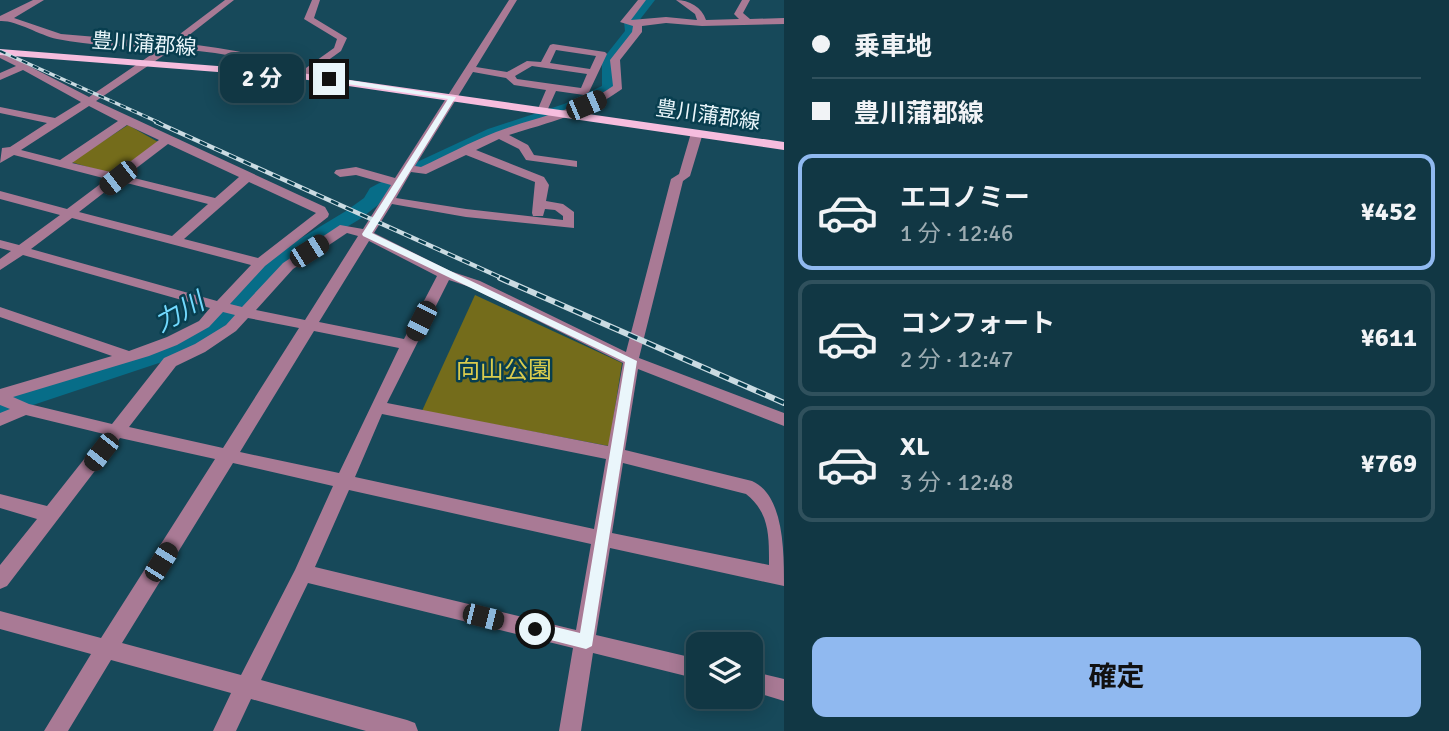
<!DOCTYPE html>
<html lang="ja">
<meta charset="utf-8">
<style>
:root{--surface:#113744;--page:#1a3f4b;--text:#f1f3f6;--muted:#9cacb2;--line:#30515d;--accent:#90b9f0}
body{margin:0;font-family:Signika,"Noto Sans JP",sans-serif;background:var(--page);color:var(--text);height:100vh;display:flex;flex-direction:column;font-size:26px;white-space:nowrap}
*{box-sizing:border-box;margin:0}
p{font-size:23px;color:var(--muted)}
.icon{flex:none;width:38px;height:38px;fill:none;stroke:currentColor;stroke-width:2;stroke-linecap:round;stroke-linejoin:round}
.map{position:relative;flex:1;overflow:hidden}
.panel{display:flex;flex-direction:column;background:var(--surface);width:665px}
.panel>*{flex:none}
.guide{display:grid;align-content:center;height:154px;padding:0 28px;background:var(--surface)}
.controls{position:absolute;left:686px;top:632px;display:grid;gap:14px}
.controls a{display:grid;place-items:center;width:77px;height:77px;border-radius:14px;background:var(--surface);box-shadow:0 4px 18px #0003,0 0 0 2px var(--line);font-size:35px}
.end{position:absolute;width:32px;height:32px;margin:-16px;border:9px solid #eaf6fb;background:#111;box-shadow:0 0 0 4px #111}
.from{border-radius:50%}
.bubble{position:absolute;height:49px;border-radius:14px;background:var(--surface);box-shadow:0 4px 18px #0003,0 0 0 2px var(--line);font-size:23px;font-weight:700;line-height:49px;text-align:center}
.car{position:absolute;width:21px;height:42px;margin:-21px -10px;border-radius:9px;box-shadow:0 0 5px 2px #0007;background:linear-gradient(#222 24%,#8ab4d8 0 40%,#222 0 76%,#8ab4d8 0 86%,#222 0)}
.guide b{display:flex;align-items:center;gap:24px;height:66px;font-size:26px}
.guide b+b{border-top:2px solid var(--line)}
.guide i{width:18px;height:18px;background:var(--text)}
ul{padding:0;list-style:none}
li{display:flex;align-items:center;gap:21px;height:116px;margin:0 14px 10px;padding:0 14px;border:4px solid var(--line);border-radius:14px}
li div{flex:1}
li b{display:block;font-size:26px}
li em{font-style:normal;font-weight:700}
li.selected{border-color:var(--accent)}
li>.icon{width:63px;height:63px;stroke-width:1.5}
.primary-button{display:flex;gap:14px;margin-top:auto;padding:14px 28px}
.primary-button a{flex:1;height:80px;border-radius:14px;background:var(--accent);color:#111;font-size:28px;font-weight:700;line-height:80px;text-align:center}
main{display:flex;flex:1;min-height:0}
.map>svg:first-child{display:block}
.green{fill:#746c1b}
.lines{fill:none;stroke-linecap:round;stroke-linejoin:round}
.river{fill:#076d88;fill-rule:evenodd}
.minor{fill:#a97a95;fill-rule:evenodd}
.major{fill:#f6bdde;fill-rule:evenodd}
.rail-far2-casing{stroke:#cadbe2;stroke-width:3.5}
.rail-far1-casing{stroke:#cadbe2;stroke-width:4.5}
.rail-casing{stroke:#cadbe2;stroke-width:6}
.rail-far2{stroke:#083e4f;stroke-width:2;stroke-dasharray:6;stroke-linecap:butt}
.rail-far1{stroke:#083e4f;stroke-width:2.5;stroke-dasharray:8;stroke-linecap:butt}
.rail{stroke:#083e4f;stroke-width:3.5;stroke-dasharray:10;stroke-linecap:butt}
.route{fill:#eaf6fb}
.labels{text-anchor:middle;stroke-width:5;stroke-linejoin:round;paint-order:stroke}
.far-street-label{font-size:21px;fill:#eaf6fb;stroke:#083e4f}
.park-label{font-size:24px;fill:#d9cc4e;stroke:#083e4f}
.water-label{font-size:26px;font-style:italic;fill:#72d9fe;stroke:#083e4f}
</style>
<main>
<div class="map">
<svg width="784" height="731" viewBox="0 0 784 731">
<rect width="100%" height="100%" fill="#17495a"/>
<g class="green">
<path d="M128,125L158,142L118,176L71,162Z"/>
<path d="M475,295L622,363L609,446L422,411Z"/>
</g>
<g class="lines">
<g class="river">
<path d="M642,0H655L638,22L639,31C624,51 611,58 618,84C600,110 529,123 499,136C475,146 452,158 429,170H417L414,166L417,162L488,129L564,104L602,86V60L625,31L624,22Z"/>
<path d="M385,180L394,185L378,205L360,219L292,260L245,305L228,331L192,352L0,416V398L177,342L212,321L231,295L278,252L346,211L364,198L370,188Z"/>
</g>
<g class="minor">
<path d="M33,0H44L14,18L61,34L168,43L225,0H234L179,43C220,47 259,54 298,67L299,73L334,48L337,39L304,19L312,0H320L314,18L347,38L341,51L302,79L290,77L289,71C251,58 213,51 173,49L96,101L325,207L329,214L328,217L265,266L230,304L242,307L283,263L340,225L363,229L391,185L356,175L340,177L334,173L336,170L356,167L395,178L509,0H517L476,67L507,72L527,61L541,62L550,45L553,44L605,52L607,54L589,92L584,95L556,91L547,111L542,114L537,111L546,90L514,85L506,78L473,72L415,166L421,167C445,156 470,142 496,132C535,117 578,111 613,86L610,60L632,32L633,26L620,22L638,0H646L631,20L666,17L697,20L695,14L676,0C689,0 702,7 706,20L739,19L734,14L742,0H750L743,13L750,19L784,18V24L702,26L666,23L642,26V32L620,60L622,89C589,113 547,123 509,135L528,145L534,155L577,161V167L526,160L519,149L499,139L476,150L544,177L549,185L546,201L563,204L574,212V228L466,217L392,204L374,233L450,271L480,281L626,352L671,179L679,174L691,133L701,131L703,133L690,176L683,181L639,358L784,413V426L638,369L625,450L752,481C784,495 784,551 784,586L610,548L596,635L698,659V679L593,653L581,731H559L573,648L308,583L261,680L407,720L415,723L418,731H366L251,699L236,731H213L231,693L111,660L68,731H44L91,654L0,629V611L101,638L215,459L120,438L7,586L0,589V565L37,519L0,508V494L47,506L104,434L26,415L0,426V413L10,409L0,405V389L112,356L0,317V307L129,351L167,337L199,321L210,308L23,255L0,270V259L11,251L0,248V240L19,245L60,215L0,199V191L67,209L107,179L14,155L0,163L2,148L10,147L47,123L0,113V107L55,118L81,102L23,70L0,80V73L16,66L0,58V51L89,97L161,48C127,46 91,46 57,39C39,35 16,20 0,21V16ZM556,50L596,56L590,69L550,63ZM532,66L587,74L581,88L517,79L515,76ZM89,106L118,121L60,160L21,150ZM127,125L159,140L115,173L72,163ZM168,144L239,177L215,198L126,176ZM466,155L535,182L532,213L533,216H543L545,209L555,210L563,216V220L466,209L396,198L411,172L426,174ZM119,181L208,204L172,236L79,212ZM249,182L316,213L258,258L184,239ZM72,218L251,265L217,301L31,249ZM347,233L358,236L305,320L256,310L293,269ZM369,241L437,276L404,339L319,322ZM449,280L470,287L623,363L608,446L387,403ZM223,312L235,315L226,325L195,344L164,358L112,424L29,404L13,397L149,356L177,345L209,327ZM248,318L299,328L223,448L129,427L176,366L205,352L236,331ZM314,331L399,348L339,473L240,452ZM382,414L606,459L594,529L355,477ZM233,463L333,486L295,570L241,675L122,643ZM623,463L746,494C770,513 769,537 769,565L612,533ZM349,490L591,544L576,630L315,567Z"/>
<path d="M751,671L784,679V701L751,691Z"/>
</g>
<path class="major" d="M0,49L294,72L784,142V150L294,78L0,55Z"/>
<defs>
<path id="rail-far2" d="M0,51L160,123"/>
<path id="rail-far1" d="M156,122L504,279"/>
<path id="rail" d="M500,278L784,403"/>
</defs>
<use href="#rail-far2" class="rail-far2-casing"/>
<use href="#rail-far1" class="rail-far1-casing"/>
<use href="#rail" class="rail-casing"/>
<use href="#rail-far2" class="rail-far2"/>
<use href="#rail-far1" class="rail-far1"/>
<use href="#rail" class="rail"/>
</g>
<path class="route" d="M329,77L456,97L372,233L637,361L592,646L586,649L535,636L527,629L535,622L580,633L625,362L363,236L362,234L448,99L327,81Z"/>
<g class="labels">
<g class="far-street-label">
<text transform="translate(144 44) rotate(4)" y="7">豊川蒲郡線</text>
<text transform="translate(708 115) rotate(8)" y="7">豊川蒲郡線</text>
</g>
<g class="park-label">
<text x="504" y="378">向山公園</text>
</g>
<g class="water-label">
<text transform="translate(179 312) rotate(-29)" y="9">力川</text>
</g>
</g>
</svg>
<div class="controls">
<a><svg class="icon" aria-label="layers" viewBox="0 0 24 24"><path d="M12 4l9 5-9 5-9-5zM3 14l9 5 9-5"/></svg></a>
</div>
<i class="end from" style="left:535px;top:629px"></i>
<i class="end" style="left:329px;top:79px"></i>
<div class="bubble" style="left:220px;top:54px;width:84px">2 分</div>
<i class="car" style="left:586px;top:105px;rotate:67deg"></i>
<i class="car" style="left:118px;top:178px;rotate:232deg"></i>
<i class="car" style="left:309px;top:251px;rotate:58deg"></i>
<i class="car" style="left:421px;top:321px;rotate:207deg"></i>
<i class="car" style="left:101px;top:452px;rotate:218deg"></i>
<i class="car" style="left:161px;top:562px;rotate:32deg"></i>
<i class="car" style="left:483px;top:617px;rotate:104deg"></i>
</div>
<section class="panel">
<div class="guide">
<b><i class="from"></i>乗車地</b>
<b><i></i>豊川蒲郡線</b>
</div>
<ul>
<li class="selected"><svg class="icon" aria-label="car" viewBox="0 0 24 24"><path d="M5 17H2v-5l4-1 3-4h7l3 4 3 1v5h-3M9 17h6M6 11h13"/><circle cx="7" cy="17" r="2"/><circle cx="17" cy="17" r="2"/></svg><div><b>エコノミー</b><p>1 分 · 12:46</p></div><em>¥452</em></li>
<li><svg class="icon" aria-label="car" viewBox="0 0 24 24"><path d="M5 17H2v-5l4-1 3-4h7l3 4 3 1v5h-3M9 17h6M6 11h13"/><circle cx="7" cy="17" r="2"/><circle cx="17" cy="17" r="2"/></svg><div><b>コンフォート</b><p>2 分 · 12:47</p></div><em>¥611</em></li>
<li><svg class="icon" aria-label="car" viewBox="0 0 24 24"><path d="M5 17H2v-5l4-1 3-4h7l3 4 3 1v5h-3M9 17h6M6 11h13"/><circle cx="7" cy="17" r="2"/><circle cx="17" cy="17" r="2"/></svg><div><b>XL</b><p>3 分 · 12:48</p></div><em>¥769</em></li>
</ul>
<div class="primary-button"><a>確定</a></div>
</section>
</main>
